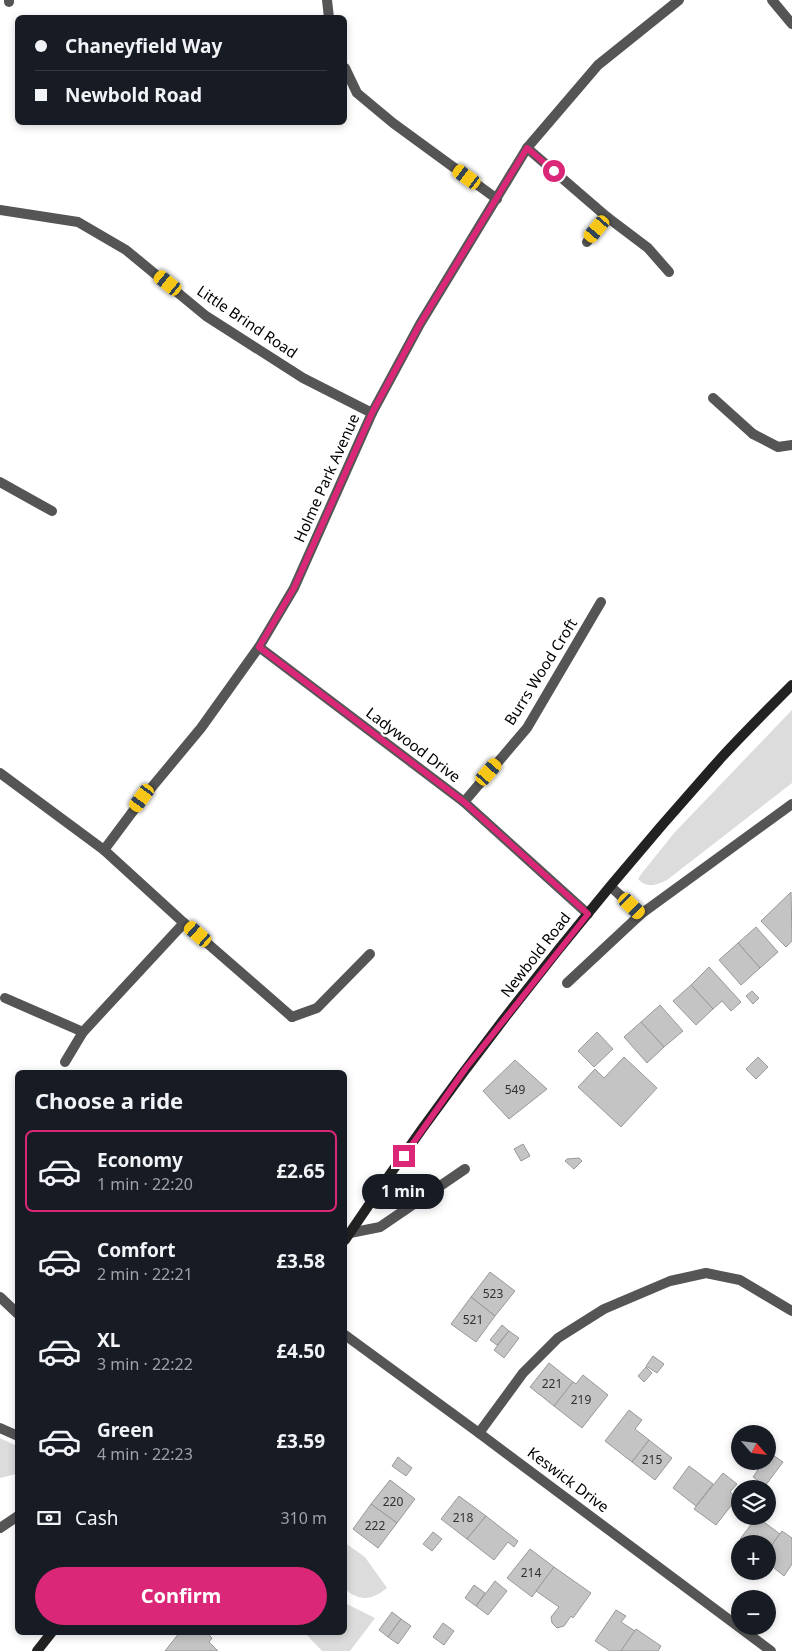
<!DOCTYPE html>
<meta charset="utf-8">
<style>
:root{--surface:#171b24;--page:#20242c;--text:#f1f3f6;--muted:#9ea1a6;--line:#363941;--accent:#db2777}
body{margin:0;font-family:"Noto Sans",sans-serif;background:var(--page);color:var(--text);height:100vh;display:flex;flex-direction:column;font-size:19px;white-space:nowrap}
*{box-sizing:border-box;margin:0}
p{font-size:16px;color:var(--muted)}
.icon{flex:none;width:28px;height:28px;fill:none;stroke:currentColor;stroke-width:2;stroke-linecap:round;stroke-linejoin:round}
.map{position:relative;flex:1;overflow:hidden}
.drawer{position:absolute;left:15px;top:1070px;width:332px;height:565px;display:flex;flex-direction:column;background:var(--surface);border-radius:8px;box-shadow:0 2px 8px #0003}
.drawer>*{flex:none}
.hud{position:absolute;left:15px;top:15px;width:332px;height:110px;border-radius:8px;box-shadow:0 2px 8px #0003;display:grid;align-content:center;height:110px;padding:0 20px;background:var(--surface)}
.needle{width:32px;rotate:118deg}
.tools{position:absolute;left:731px;top:1425px;display:grid;gap:10px}
.tools a{display:grid;place-items:center;width:45px;height:45px;border-radius:50%;background:var(--surface);box-shadow:0 2px 8px #0003;font-size:25px}
.end{position:absolute;width:22px;height:22px;margin:-11px;border:6px solid #db2777;background:#fff;box-shadow:0 0 0 2px #fff}
.from{border-radius:50%}
.bubble{position:absolute;height:35px;border-radius:18px;background:var(--surface);box-shadow:0 2px 8px #0003;font-size:16px;font-weight:700;line-height:35px;text-align:center}
.car{position:absolute;width:15px;height:30px;margin:-15px -8px;border-radius:6px;box-shadow:0 0 4px 1px #0007;background:linear-gradient(#f5c518 24%,#345 0 40%,#f5c518 0 76%,#345 0 86%,#f5c518 0)}
.hud b{display:flex;align-items:center;gap:18px;height:48px;font-size:19px}
.hud b+b{border-top:1px solid var(--line)}
.hud i{width:12px;height:12px;background:var(--text)}
ul{padding:0;list-style:none}
li{display:flex;align-items:center;gap:15px;height:82px;margin:0 10px 8px;padding:0 10px;border:2px solid transparent;border-radius:8px}
li div{flex:1}
li b{display:block;font-size:19px}
li em{font-style:normal;font-weight:700}
li.selected{border-color:var(--accent)}
li>.icon{width:45px;height:45px;stroke-width:1.5}
h2{padding:0 20px;font-size:22px;line-height:60px}
.pay{display:flex;align-items:center;gap:12px;height:55px;padding:0 20px;font-size:19px}
.pay p{margin-inline-start:auto}
.cta{display:flex;gap:10px;margin-top:auto;padding:10px 20px}
.cta a{flex:1;height:58px;border-radius:30px;background:var(--accent);color:#fff;font-size:20px;font-weight:700;line-height:58px;text-align:center}
.map>svg:first-child{display:block}
.green{fill:#dcdcdc}
.building{fill:#c4c4c4;stroke:#999}
.lines{fill:none;stroke-linecap:round;stroke-linejoin:round}
.service{stroke:#555;stroke-width:10}
.minor{stroke:#555;stroke-width:10}
.secondary{stroke:#222;stroke-width:10}
.route{stroke:#db2777;stroke-width:6}
.labels{text-anchor:middle;stroke-width:4.5;stroke-linejoin:round;paint-order:stroke}
.number-label{font-size:12px;fill:#313131}
.street-label{font-size:15px;fill:#000;stroke:#fff}
</style>
<div class="map">
<svg width="792" height="1651" viewBox="0 0 792 1651">
<rect width="100%" height="100%" fill="#fff"/>
<g class="green">
<path d="M792,710V783L667,880C657,885 647,889 638,879L642,873L675,832Z"/>
<path d="M0,1438L17,1446V1473L16,1474L0,1478Z"/>
<path d="M345,1543L365,1557L387,1588C372,1600 360,1602 345,1589Z"/>
<path d="M345,1603L375,1618L350,1651H322L305,1633L345,1632Z"/>
</g>
<g class="building">
<path d="M791,892L792,941L786,947L761,921Z"/>
<path d="M756,927L778,952L760,968L738,943Z"/>
<path d="M738,943L760,968L741,985L719,960Z"/>
<path d="M709,967L741,1002L731,1011L722,1001L713,1009L691,985Z"/>
<path d="M691,985L713,1009L696,1025L673,1001Z"/>
<path d="M752,991L759,998L753,1004L746,996Z"/>
<path d="M660,1005L683,1031L664,1047L641,1022Z"/>
<path d="M641,1022L664,1047L647,1063L624,1037Z"/>
<path d="M597,1032L613,1049L594,1067L578,1051Z"/>
<path d="M624,1057L657,1088L621,1127L578,1087L595,1069L604,1078Z"/>
<path d="M758,1057L768,1067L756,1079L746,1069Z"/>
<path d="M515,1060L547,1089L509,1119L483,1091Z"/>
<path d="M523,1144L530,1156L521,1161L514,1149Z"/>
<path d="M579,1158L582,1161L574,1169L565,1161L567,1159Z"/>
<path d="M490,1272L515,1291L495,1316L471,1297Z"/>
<path d="M471,1297L495,1316L476,1342L451,1324Z"/>
<path d="M502,1325L509,1331L497,1345L490,1340Z"/>
<path d="M509,1331L519,1338L504,1358L494,1350Z"/>
<path d="M653,1356L664,1364L657,1373L646,1366Z"/>
<path d="M549,1363L573,1382L554,1406L530,1387Z"/>
<path d="M646,1367L652,1373L644,1382L638,1376Z"/>
<path d="M583,1375L608,1395L582,1428L554,1406L573,1382L576,1384Z"/>
<path d="M629,1410L642,1420L635,1429L649,1440L632,1462L605,1441Z"/>
<path d="M649,1440L672,1458L655,1480L632,1462Z"/>
<path d="M770,1453L783,1462L765,1486L753,1477L764,1461H768V1457Z"/>
<path d="M398,1457L412,1468L406,1476L392,1466Z"/>
<path d="M689,1466L713,1484L696,1506L673,1488Z"/>
<path d="M723,1473L737,1484L730,1492L737,1498L716,1525L694,1509Z"/>
<path d="M390,1480L415,1499L397,1523L371,1504Z"/>
<path d="M459,1496L486,1516L467,1539L441,1519Z"/>
<path d="M371,1504L397,1523L378,1548L353,1529Z"/>
<path d="M486,1516L518,1541L514,1547L508,1542L494,1560L467,1539Z"/>
<path d="M757,1517L780,1534L768,1550V1544H747L740,1539Z"/>
<path d="M782,1531L792,1538V1564L784,1576L768,1563V1550Z"/>
<path d="M433,1532L442,1539L432,1551L423,1544Z"/>
<path d="M530,1549L554,1567L532,1597L507,1578Z"/>
<path d="M554,1567L591,1593L573,1618L571,1616L564,1626L557,1628L552,1623L551,1617L559,1607L536,1591Z"/>
<path d="M495,1581L507,1591L488,1615L476,1606Z"/>
<path d="M474,1585L485,1593L476,1606L465,1598Z"/>
<path d="M616,1610L626,1616L621,1622L635,1631L621,1651H610L595,1641Z"/>
<path d="M392,1612L401,1619L388,1637L379,1630Z"/>
<path d="M401,1619L411,1626L398,1644L388,1637Z"/>
<path d="M443,1623L454,1631L444,1645L433,1637Z"/>
<path d="M636,1629L661,1646L658,1651H621Z"/>
<path d="M180,1632H206L212,1638L209,1642L218,1651H165Z"/>
</g>
<g class="lines">
<g class="service">
<path d="M713,398L753,434"/>
<path d="M0,482L52,511"/>
<path d="M611,887L641,914"/>
<path d="M5,998L83,1032"/>
<path d="M292,1017L317,1008L370,954"/>
<path d="M350,1233L380,1227L465,1169"/>
<path d="M0,1428L18,1436"/>
<path d="M0,1528L18,1516"/>
</g>
<g class="minor">
<path d="M9,0V2"/>
<path d="M327,0L329,18"/>
<path d="M772,0L792,24"/>
<path d="M345,68L357,93L393,123L497,199"/>
<path d="M527,148L607,217L648,248L669,272"/>
<path d="M0,210L78,222L126,250L206,316L303,378L372,413"/>
<path d="M587,242L607,217"/>
<path d="M753,434L778,447L792,445"/>
<path d="M259,647L464,802L588,914"/>
<path d="M0,773L104,850L142,799L201,728L259,647L294,588L372,413L420,324L527,148L598,65L679,0"/>
<path d="M464,802L527,728L601,602"/>
<path d="M104,850L184,923L292,1017"/>
<path d="M567,983L641,914L792,804"/>
<path d="M65,1062L83,1032L184,923"/>
<path d="M0,1297L18,1314"/>
<path d="M345,1335L479,1433L771,1651"/>
<path d="M479,1433L523,1373L558,1338L604,1309L670,1281L706,1273L740,1280L792,1311"/>
</g>
<g class="secondary">
<path d="M345,1240C458,1071 585,910 721,758C744,733 768,709 792,685"/>
<path d="M37,1651L52,1632"/>
</g>
</g>
<g class="lines">
<path class="route" d="M404,1156L466,1068L588,914L464,802L259,647L294,588L372,413L420,324L527,148L554,171"/>
</g>
<g class="labels">
<g class="number-label">
<text x="515" y="1094">549</text>
<text x="493" y="1298">523</text>
<text x="473" y="1324">521</text>
<text x="552" y="1388">221</text>
<text x="581" y="1404">219</text>
<text x="652" y="1464">215</text>
<text x="393" y="1506">220</text>
<text x="463" y="1522">218</text>
<text x="375" y="1530">222</text>
<text x="531" y="1577">214</text>
</g>
<g class="street-label">
<text transform="translate(247 322) rotate(34)" y="5">Little Brind Road</text>
<text transform="translate(327 478) rotate(-66)" y="5">Holme Park Avenue</text>
<text transform="translate(541 672) rotate(-58)" y="5">Burrs Wood Croft</text>
<text transform="translate(413 745) rotate(37)" y="5">Ladywood Drive</text>
<text transform="translate(536 955) rotate(-52)" y="5">Newbold Road</text>
<text transform="translate(568 1480) rotate(37)" y="5">Keswick Drive</text>
</g>
</g>
</svg>
<div class="tools">
<a><svg class="needle" viewBox="-14 -14 28 28"><path d="M0-13l5 13h-10z" fill="#e53935"/><path d="M0 13l5-13h-10z" fill="#9ea1a6"/></svg></a>
<a><svg class="icon" aria-label="layers" viewBox="0 0 24 24"><path d="M12 4l9 5-9 5-9-5zM3 14l9 5 9-5"/></svg></a>
<a>+</a>
<a>−</a>
</div>
<i class="end from" style="left:554px;top:171px"></i>
<i class="end" style="left:404px;top:1156px"></i>
<div class="bubble" style="left:362px;top:1174px;width:82px">1 min</div>
<i class="car" style="left:467px;top:177px;rotate:306deg"></i>
<i class="car" style="left:597px;top:229px;rotate:220deg"></i>
<i class="car" style="left:168px;top:283px;rotate:309deg"></i>
<i class="car" style="left:489px;top:772px;rotate:41deg"></i>
<i class="car" style="left:142px;top:798px;rotate:216deg"></i>
<i class="car" style="left:632px;top:906px;rotate:134deg"></i>
<i class="car" style="left:198px;top:934px;rotate:311deg"></i>
<div class="hud">
<b><i class="from"></i>Chaneyfield Way</b>
<b><i></i>Newbold Road</b>
</div>
<section class="drawer">
<h2>Choose a ride</h2>
<ul>
<li class="selected"><svg class="icon" aria-label="car" viewBox="0 0 24 24"><path d="M5 17H2v-5l4-1 3-4h7l3 4 3 1v5h-3M9 17h6M6 11h13"/><circle cx="7" cy="17" r="2"/><circle cx="17" cy="17" r="2"/></svg><div><b>Economy</b><p>1 min · 22:20</p></div><em>£2.65</em></li>
<li><svg class="icon" aria-label="car" viewBox="0 0 24 24"><path d="M5 17H2v-5l4-1 3-4h7l3 4 3 1v5h-3M9 17h6M6 11h13"/><circle cx="7" cy="17" r="2"/><circle cx="17" cy="17" r="2"/></svg><div><b>Comfort</b><p>2 min · 22:21</p></div><em>£3.58</em></li>
<li><svg class="icon" aria-label="car" viewBox="0 0 24 24"><path d="M5 17H2v-5l4-1 3-4h7l3 4 3 1v5h-3M9 17h6M6 11h13"/><circle cx="7" cy="17" r="2"/><circle cx="17" cy="17" r="2"/></svg><div><b>XL</b><p>3 min · 22:22</p></div><em>£4.50</em></li>
<li><svg class="icon" aria-label="car" viewBox="0 0 24 24"><path d="M5 17H2v-5l4-1 3-4h7l3 4 3 1v5h-3M9 17h6M6 11h13"/><circle cx="7" cy="17" r="2"/><circle cx="17" cy="17" r="2"/></svg><div><b>Green</b><p>4 min · 22:23</p></div><em>£3.59</em></li>
</ul>
<div class="pay"><svg class="icon" aria-label="cash" viewBox="0 0 24 24"><path d="M3 7h18v10H3z"/><circle cx="12" cy="12" r="2"/></svg>Cash<p>310 m</p></div>
<div class="cta"><a>Confirm</a></div>
</section>
</div>
